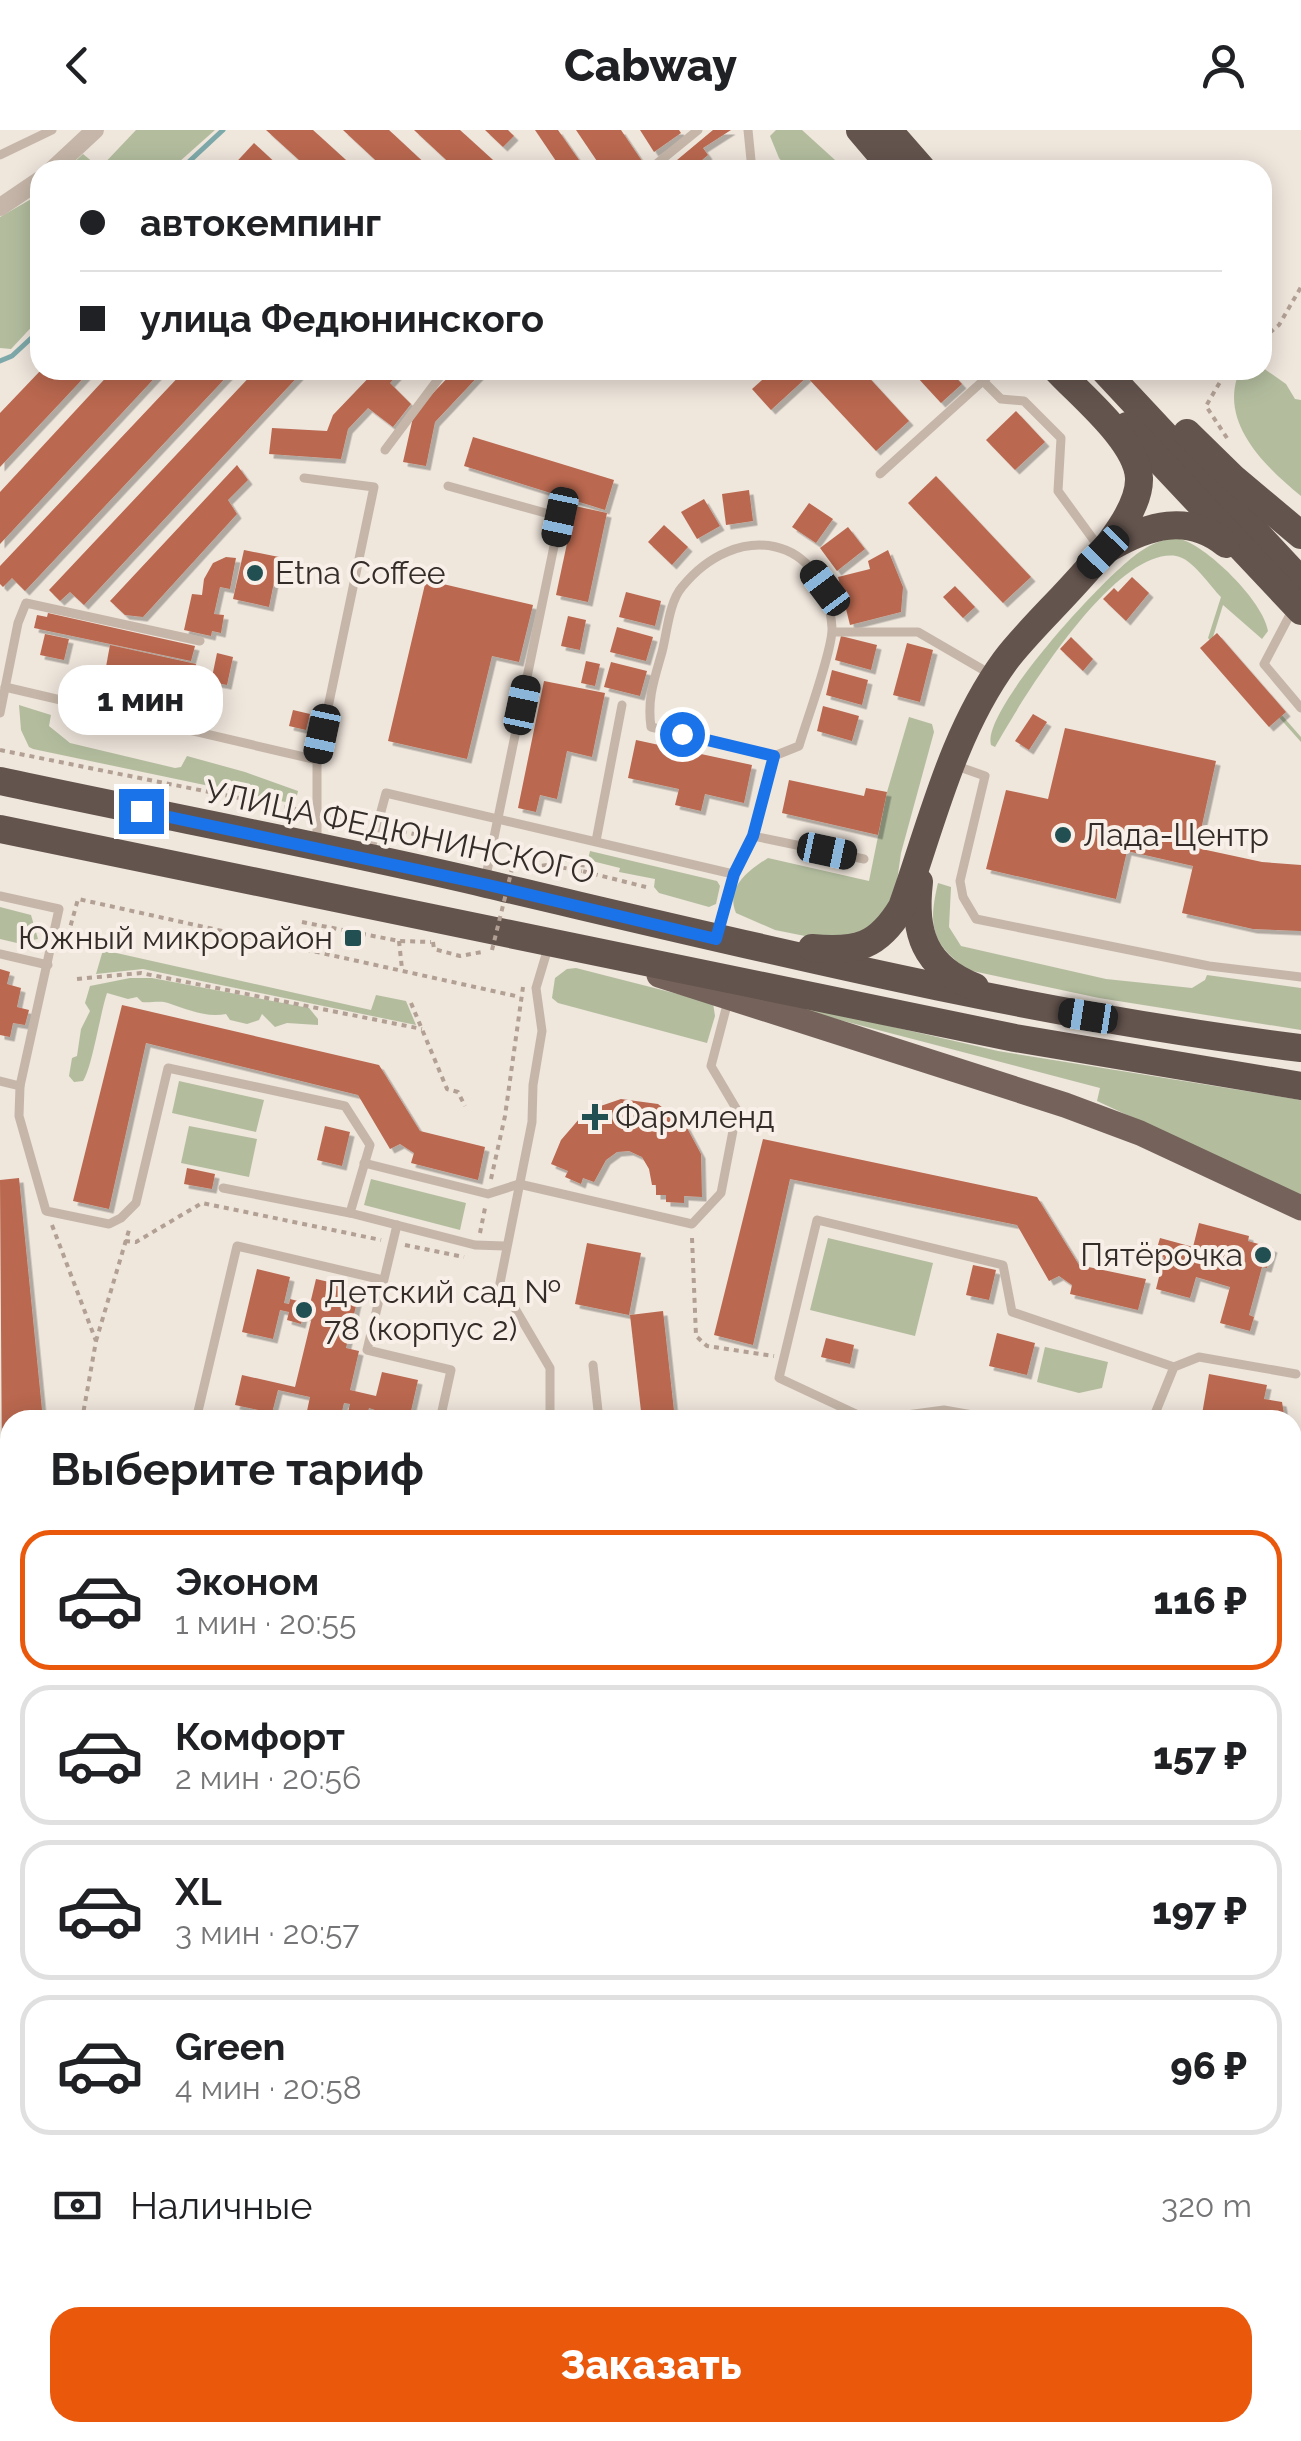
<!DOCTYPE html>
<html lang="ru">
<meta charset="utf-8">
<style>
:root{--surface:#fff;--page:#f2f2f2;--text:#202124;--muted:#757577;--line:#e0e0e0;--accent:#ea580c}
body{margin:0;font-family:Raleway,sans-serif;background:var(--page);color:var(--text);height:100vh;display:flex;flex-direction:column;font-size:38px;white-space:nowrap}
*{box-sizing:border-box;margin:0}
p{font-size:32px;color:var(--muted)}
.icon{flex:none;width:55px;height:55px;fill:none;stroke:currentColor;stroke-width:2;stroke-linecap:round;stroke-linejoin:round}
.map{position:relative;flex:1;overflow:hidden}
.side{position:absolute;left:0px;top:1280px;width:1302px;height:1032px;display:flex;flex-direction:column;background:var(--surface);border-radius:30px 30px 0 0;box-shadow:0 5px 25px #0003}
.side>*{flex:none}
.top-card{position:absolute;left:30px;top:30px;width:1242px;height:220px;border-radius:30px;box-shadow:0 5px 25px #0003;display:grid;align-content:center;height:220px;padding:0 50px;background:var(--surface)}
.end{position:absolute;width:45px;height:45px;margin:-22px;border:12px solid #1a73e8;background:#fff;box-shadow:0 0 0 5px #fff}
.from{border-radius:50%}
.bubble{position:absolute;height:70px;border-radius:30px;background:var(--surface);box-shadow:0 5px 25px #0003;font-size:32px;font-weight:800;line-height:70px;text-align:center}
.car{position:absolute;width:30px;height:60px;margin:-30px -15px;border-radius:12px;box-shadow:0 0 8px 2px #0007;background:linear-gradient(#222 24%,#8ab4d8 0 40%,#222 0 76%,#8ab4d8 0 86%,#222 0)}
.top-card b{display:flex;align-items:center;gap:35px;height:95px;font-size:38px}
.top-card b+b{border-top:2px solid var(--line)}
.top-card i{width:25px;height:25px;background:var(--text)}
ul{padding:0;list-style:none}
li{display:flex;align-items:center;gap:30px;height:140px;margin:0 20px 15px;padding:0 30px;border:5px solid var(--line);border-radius:30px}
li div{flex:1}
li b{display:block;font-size:38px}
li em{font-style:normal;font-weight:800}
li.on{border-color:var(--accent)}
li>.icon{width:90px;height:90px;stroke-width:1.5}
h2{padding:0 50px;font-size:45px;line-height:120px}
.pay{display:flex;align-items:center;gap:25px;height:110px;padding:0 50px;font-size:38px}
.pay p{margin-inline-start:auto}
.cta{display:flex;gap:20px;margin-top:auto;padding:20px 50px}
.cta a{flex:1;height:115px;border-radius:30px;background:var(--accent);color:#fff;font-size:40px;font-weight:800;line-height:115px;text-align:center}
header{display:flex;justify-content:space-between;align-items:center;height:130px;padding:0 50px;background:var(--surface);font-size:45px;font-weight:800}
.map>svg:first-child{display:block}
.green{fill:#b3bd9e}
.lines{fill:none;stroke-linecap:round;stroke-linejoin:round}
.stream{stroke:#7ea9aa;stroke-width:5}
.building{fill:#ba6850;filter:url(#shadow)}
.path{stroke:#b2a094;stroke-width:4;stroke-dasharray:5 5;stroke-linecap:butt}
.service{stroke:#c6b6a9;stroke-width:9}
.minor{stroke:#c6b6a9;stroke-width:18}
.tertiary{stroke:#c6b6a9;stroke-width:22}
.primary{stroke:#75635b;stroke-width:25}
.trunk{stroke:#64544e;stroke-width:28}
.path-bridge{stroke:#b2a094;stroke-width:4;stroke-dasharray:5 5;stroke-linecap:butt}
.route{stroke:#1a73e8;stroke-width:12}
.poi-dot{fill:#224f52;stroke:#f8f0e8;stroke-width:4}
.labels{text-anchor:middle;stroke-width:8;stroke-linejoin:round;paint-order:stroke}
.poi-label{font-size:32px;fill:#342c28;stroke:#f8f0e8;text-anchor:start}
.street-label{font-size:32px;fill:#342c28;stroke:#f8f0e8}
</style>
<header><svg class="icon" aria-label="back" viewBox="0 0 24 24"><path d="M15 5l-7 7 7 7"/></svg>Cabway<svg class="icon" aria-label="person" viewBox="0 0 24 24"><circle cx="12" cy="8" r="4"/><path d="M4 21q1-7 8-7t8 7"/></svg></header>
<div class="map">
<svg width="1301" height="2311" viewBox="0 0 1301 2311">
<defs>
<filter id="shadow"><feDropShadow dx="4.5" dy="4.5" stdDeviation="0" flood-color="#0004"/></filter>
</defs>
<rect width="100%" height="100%" fill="#efe6dc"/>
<g class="green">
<path d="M136,0H215L170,40H66L83,24L100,38Z"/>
<path d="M776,0H802L846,40H789L779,28L770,6Z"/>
<path d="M40,64V188L11,219L0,218V87Z"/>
<path d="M1263,238L1286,254L1295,269L1301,270V366C1267,338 1222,296 1237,248Z"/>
<path d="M1177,408C1206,414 1264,472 1268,501L1262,509L1223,475L1213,507L1301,607V612L1208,508L1221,467C1210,456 1192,428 1176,426C1114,417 1021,571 995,617L991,615C981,580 1108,442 1141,421C1153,413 1163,409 1177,408Z"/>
<path d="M19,575L51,585L49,596L70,613L175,638L181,637L187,626L245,642L298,661L295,674L33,619L29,617L21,600Z"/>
<path d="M909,587L932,594L934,602L901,723L894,772L876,799L830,811L775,800L736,783C725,757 749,740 768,728L869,751L887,662Z"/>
<path d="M590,721L717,751L720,756L716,774L709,777L659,763L654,757L655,749L619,742L620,738L588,730Z"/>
<path d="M938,753L951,757L949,797L961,816L1106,849L1192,858L1205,850L1207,845L1301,858V900L1099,868L968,840C931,813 928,796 938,753Z"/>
<path d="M0,777L31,785L38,809L17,813L0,809Z"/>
<path d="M103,820L371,880L376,865L406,871L416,895L143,839L96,844Z"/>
<path d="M576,838L713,873L715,886L707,913L558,873L552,868L555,848L567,839Z"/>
<path d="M130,848H152L309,878L318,889V895L287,893L275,897L262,884L259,890L247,894L230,890L226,884C206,888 186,879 168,873C161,870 150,873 142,872L137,867L128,869L107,863C100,884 92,938 83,951L74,952L69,946L72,928L77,926L81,899L90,881L85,873L90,856Z"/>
<path d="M772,869L998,921L1301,970V1066L1097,971L1100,958L771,872Z"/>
<path d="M179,951L264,970L256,1002L172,983Z"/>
<path d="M189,996L257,1009L249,1047L181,1033Z"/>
<path d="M371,1049L466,1073L460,1100L364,1075Z"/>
<path d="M828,1108L933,1133L915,1206L810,1180Z"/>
<path d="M1045,1217L1108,1232L1102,1258L1079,1263L1037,1252Z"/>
</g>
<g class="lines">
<g class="stream">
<path d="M180,40L223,0"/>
<path d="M0,231L12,226L40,200"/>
</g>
</g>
<g class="building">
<path d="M266,0H313L357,40H310Z"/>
<path d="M343,0H389L432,40H386Z"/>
<path d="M414,0H460L504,40H457Z"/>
<path d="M485,0H508L514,6L503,17Z"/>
<path d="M535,0H558L586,40H562Z"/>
<path d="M576,0H621L644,34L635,40H603Z"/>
<path d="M640,0H679L681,3L654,22Z"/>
<path d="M713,0H731L703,18L708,25L690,40H665Z"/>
<path d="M254,13L281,38L229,40Z"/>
<path d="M41,240H91L0,337V283Z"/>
<path d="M113,240H162L0,414V362Z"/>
<path d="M185,240H233L25,461L12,448L3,457L0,454V436Z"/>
<path d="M256,240H304L84,475L70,462L60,471L49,460Z"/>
<path d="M376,240H402L390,253L411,274L393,297L368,278L348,299L341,329L269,324L272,298L327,301L333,285Z"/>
<path d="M455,240H484L435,292L426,336L403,332L414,283Z"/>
<path d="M773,240H862L909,291L876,321L807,247L771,280L752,259Z"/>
<path d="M924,240H949L962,254L941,273L917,247Z"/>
<path d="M1016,281L1045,312L1015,340L986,310Z"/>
<path d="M473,307L614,350L605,380L464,336Z"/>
<path d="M237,335L248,350L228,370L237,384L143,487L125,485L110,471Z"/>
<path d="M936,346L1031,447L1003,473L908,373Z"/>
<path d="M749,360L753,391L726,395L722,364Z"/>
<path d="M704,369L720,396L697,409L681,382Z"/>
<path d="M809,373L833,389L816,413L792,397Z"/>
<path d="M575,376L607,383L588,472L556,465Z"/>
<path d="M664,395L688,417L672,435L648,412Z"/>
<path d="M848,397L865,419L837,441L820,418Z"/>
<path d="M244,420L279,427L269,477L233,469Z"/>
<path d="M888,420L903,457L901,482L850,495L838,447L870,439L868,431Z"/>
<path d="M226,427L236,428L230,459L220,457L214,484L224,485L221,503L212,501L211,506L184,500L192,464L202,465L204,449L213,433Z"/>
<path d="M1132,447L1149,463L1126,491L1103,469L1114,458L1118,462Z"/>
<path d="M426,450L533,475L519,532L492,526L467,629L388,611Z"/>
<path d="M955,456L975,477L963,488L943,467Z"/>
<path d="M626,462L661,471L655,496L619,487Z"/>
<path d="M48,483L195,516L191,531L34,498L37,485L47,487Z"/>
<path d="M568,486L586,490L580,520L561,516Z"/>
<path d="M617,497L653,507L646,531L610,522Z"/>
<path d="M1217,503L1286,582L1269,597L1200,518Z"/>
<path d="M45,504L69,509L64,530L40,525Z"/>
<path d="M841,506L877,515L871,540L835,530Z"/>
<path d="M1071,507L1093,529L1083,541L1060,519Z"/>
<path d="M907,513L933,520L920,572L893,565Z"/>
<path d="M110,515L196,534L190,560L105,542Z"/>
<path d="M217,523L233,527L227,555L211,552Z"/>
<path d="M586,531L600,534L595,556L581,553Z"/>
<path d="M611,532L647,541L640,566L604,557Z"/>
<path d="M832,540L868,550L862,575L826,565Z"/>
<path d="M544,551L605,563L592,627L567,621L557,669L540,665L536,682L518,678Z"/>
<path d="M823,576L859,586L852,611L817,601Z"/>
<path d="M293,580L310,584L306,600L289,596Z"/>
<path d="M1033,584L1047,592L1029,620L1015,611Z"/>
<path d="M1065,598L1216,631L1197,718L1262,732L1301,735V801L1253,799L1182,783L1193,736L1127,721L1116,769L986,739L1006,660L1048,669Z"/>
<path d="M636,610L752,635L744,673L705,664L701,681L675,675L679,659L628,648Z"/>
<path d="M789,650L864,666L866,658L887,662L878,705L782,683Z"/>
<path d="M0,839L10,842L7,854L21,858L17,877L29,880L25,895L13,893L10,907L0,905Z"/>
<path d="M122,875L379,935L420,1001L485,1017L478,1050L411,1033L414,1023L400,1014L390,1019L358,965L146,913L109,1079L73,1071Z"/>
<path d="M621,969L658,974L686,996L701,1024L702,1067L684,1066V1073L666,1072V1065H656V1055H652L649,1039L642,1027L629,1021L617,1022L606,1030L594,1052L583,1048L581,1054L565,1047L568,1041L551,1034L561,1010L586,981Z"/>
<path d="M325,996L350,1002L342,1036L317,1030Z"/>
<path d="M763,1009L1037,1067L1079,1135L1146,1149L1138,1180L1070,1164L1072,1155L1059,1146L1049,1151L1017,1095L790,1049L753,1215L714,1205Z"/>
<path d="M187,1038L215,1044L212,1059L184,1054Z"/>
<path d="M19,1048L43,1290H10V1339L2,1340L0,1050Z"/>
<path d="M1199,1093L1249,1106L1248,1111L1273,1118L1267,1138L1262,1137L1249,1185L1254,1187L1250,1201L1220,1193L1230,1157L1196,1147L1190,1168L1156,1159L1164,1127L1155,1125L1160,1108L1193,1117Z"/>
<path d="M587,1113L641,1123L629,1185L575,1174Z"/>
<path d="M973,1135L996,1140L989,1170L966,1165Z"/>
<path d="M257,1139L290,1147L284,1173L289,1174L290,1169L310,1174L316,1149L360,1159L346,1218L359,1221L350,1260L376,1266L382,1242L418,1250L409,1290H373L375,1280L369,1278L367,1286L348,1282L350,1274L344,1273L340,1290H305L310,1267L278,1260L272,1283L235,1275L242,1245L295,1257L312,1187L303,1186L301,1194L287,1190L289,1182L280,1180L273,1209L242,1202Z"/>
<path d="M663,1181L675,1290H642L630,1185Z"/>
<path d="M997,1203L1035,1213L1027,1245L989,1236Z"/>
<path d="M826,1208L854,1215L850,1234L821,1227Z"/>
<path d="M1209,1244L1267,1255L1264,1269L1282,1272L1285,1290H1201Z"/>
<path d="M1301,1324V1513H1299L1292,1465V1325Z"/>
<path d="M10,1613V1697L7,1704L0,1701V1634Z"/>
<path d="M1297,1728L1301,1769L1292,1770V1729Z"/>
<path d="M7,2274L10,2278V2302H18L6,2311H0V2279Z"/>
<path d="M343,2302H382L388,2311H349Z"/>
<path d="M846,2302H882L883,2311H847Z"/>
</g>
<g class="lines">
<g class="path">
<path d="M1262,209L1279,195L1301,157"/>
<path d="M1227,308L1206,276L1227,240"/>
<path d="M0,620L304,681"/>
<path d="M328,685L363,692"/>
<path d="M392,699L480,719"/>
<path d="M504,716L583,733L582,741L646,757"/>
<path d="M522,738L547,735L582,741"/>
<path d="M302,792L399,811L431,812"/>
<path d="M68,805L78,769L520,867"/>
<path d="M399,811L402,839"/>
<path d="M433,812L434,819L460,826L482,822"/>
<path d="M77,849L141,843L422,899"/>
<path d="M411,873L447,959L458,962L465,976"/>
<path d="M491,1049L505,986L523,857"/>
<path d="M52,1095L96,1211L82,1290"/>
<path d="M480,1103L485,1078"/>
<path d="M692,1108L696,1206L707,1216L774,1226"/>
<path d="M125,1111L136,1112L202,1073L381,1110"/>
<path d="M405,1115L464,1127"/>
<path d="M96,1211L129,1100"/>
<path d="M0,1449L10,1460"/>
</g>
<g class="service">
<path d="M748,0L752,40"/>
<path d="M0,25L52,0"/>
<path d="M649,40L698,0"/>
<path d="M983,251L1001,269L1024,271L1061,308L1058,361L1101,420"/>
<path d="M385,320L445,240"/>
<path d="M880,344L995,240"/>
<path d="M304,348L374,357L317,630V711"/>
<path d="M448,356L560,387L485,751"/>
<path d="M1294,477L1264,534L1301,578"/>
<path d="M833,502H918L992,545"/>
<path d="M5,557L317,630"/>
<path d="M0,583L18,493L26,473L200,511"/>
<path d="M954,635L985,646L960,751L963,767L976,789L1209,836L1301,847"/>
<path d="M753,706L864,729"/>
<path d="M596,711L622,575"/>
<path d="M369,726L386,663L733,744"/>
<path d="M0,766L59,779L20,956L19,986L46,1081L109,1094L121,1088L136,1073L168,938L345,976L370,1015L350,1083L475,1115L505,1116"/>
<path d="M718,802L733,744L753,706L774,626L651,597C647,569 654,550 662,522C667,503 669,472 682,457C736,390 826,403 832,498C833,519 806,592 799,616L774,626"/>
<path d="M548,818L536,858L542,901L533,955L532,992L500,1153L550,1238V1290"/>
<path d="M0,824L48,835"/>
<path d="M0,951L20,956"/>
<path d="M364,1033L488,1064L519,1054L692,1094L721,1063L737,980L711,936L728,871"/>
<path d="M223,1058L350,1083"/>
<path d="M397,1095L367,1220L451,1240L440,1290"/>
<path d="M593,1235L599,1290"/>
<path d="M196,1290L237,1116L383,1150"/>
<path d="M1001,1290L944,1280L869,1290L779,1248L817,1090L1003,1135L1012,1182L1174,1237"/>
<path d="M1157,1290L1154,1286L1174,1237L1199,1227L1296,1244"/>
<path d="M1292,1580L1301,1644"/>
<path d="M1292,1703L1301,1702"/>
<path d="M1292,1924L1301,1923"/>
<path d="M1292,1971H1298L1301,1999"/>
<path d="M1292,2098L1301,2097"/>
<path d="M1292,2182H1301"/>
<path d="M1292,2301L1301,2300"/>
<path d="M427,2302L433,2311"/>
<path d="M636,2302L637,2311"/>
<path d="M834,2302L835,2311"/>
<path d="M921,2302L922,2311"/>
<path d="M1171,2302V2311"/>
<path d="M1238,2307L1279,2302"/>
<path d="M1008,2311L1078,2303"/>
</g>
<g class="minor">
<path d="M52,40L95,0"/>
<path d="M0,77L40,50"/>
</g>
<g class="tertiary">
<path d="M0,1899L10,1914"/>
<path d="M0,2074L10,2067"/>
<path d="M278,2302L284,2311"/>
</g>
<path class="primary" d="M659,845L1065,975L1140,1003L1301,1078"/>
<g class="trunk">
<path d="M860,0L894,40"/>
<path d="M888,0L923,40"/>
<path d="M1104,240L1301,451"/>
<path d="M1127,296L1301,481"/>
<path d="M1187,303L1233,348L1301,405"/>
<path d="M1109,418C1148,395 1188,383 1226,414"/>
<path d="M0,651C162,686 326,716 487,754C757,817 1025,884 1301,918"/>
<path d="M0,699L1015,908L1301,956"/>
<path d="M919,752C913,802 924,837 975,857"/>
<path d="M812,818C857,822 878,817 902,777C932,693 952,604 1005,531C1038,485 1141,402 1139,348C1137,311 1081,266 1057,240"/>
</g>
<path class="path-bridge" d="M492,820L512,739"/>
</g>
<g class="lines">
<path class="route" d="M141,681L484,754L716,809L734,744L753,706L774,626L682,604"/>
</g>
<g class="poi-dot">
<circle cx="255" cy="443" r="10"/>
<circle cx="1063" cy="705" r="10"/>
<rect x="343" y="798" width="20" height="20" rx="5"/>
<path d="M590 972h10v10h10v10h-10v10h-10v-10h-10v-10h10z"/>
<circle cx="1263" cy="1125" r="10"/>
<circle cx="304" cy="1180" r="10"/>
</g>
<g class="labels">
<g class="poi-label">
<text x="275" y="454">Etna Coffee</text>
<text x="1083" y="716">Лада-Центр</text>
<text x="333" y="819" text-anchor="end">Южный микрорайон</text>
<text x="615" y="998">Фармленд</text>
<text x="1243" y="1136" text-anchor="end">Пятёрочка</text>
<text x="324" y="1173">Детский сад №<tspan x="324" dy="37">78 (корпус 2)</tspan></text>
</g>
<g class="street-label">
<text transform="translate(400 702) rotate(12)" y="11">УЛИЦА ФЕДЮНИНСКОГО</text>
</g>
</g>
</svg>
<i class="end from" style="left:682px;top:604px"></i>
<i class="end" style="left:141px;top:681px"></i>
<div class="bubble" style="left:58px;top:535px;width:165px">1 мин</div>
<i class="car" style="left:560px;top:387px;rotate:192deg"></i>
<i class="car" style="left:1103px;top:422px;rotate:224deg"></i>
<i class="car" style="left:825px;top:458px;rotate:323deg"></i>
<i class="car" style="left:522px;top:575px;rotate:12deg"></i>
<i class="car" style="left:322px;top:604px;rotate:192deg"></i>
<i class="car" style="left:827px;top:721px;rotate:102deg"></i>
<i class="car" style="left:1088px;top:886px;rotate:279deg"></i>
<div class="top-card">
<b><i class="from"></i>автокемпинг</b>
<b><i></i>улица Федюнинского</b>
</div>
<section class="side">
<h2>Выберите тариф</h2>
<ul>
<li class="on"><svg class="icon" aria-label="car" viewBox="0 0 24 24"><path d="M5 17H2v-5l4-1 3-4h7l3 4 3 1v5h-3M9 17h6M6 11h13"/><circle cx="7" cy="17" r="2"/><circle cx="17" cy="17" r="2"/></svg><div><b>Эконом</b><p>1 мин · 20:55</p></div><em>116 ₽</em></li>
<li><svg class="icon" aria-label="car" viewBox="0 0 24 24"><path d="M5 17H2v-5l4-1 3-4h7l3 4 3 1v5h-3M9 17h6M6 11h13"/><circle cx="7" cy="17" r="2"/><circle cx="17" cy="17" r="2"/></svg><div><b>Комфорт</b><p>2 мин · 20:56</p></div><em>157 ₽</em></li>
<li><svg class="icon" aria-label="car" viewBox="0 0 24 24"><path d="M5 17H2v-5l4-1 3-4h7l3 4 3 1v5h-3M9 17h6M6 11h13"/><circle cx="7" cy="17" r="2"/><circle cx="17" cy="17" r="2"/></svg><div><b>XL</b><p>3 мин · 20:57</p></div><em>197 ₽</em></li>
<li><svg class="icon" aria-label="car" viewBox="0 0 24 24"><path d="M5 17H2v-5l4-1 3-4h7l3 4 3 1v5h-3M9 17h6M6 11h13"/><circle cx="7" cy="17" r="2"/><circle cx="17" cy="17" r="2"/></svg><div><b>Green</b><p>4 мин · 20:58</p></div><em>96 ₽</em></li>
</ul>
<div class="pay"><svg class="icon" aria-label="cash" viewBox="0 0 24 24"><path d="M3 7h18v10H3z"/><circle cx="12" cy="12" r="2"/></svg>Наличные<p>320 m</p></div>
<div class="cta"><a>Заказать</a></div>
</section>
</div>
